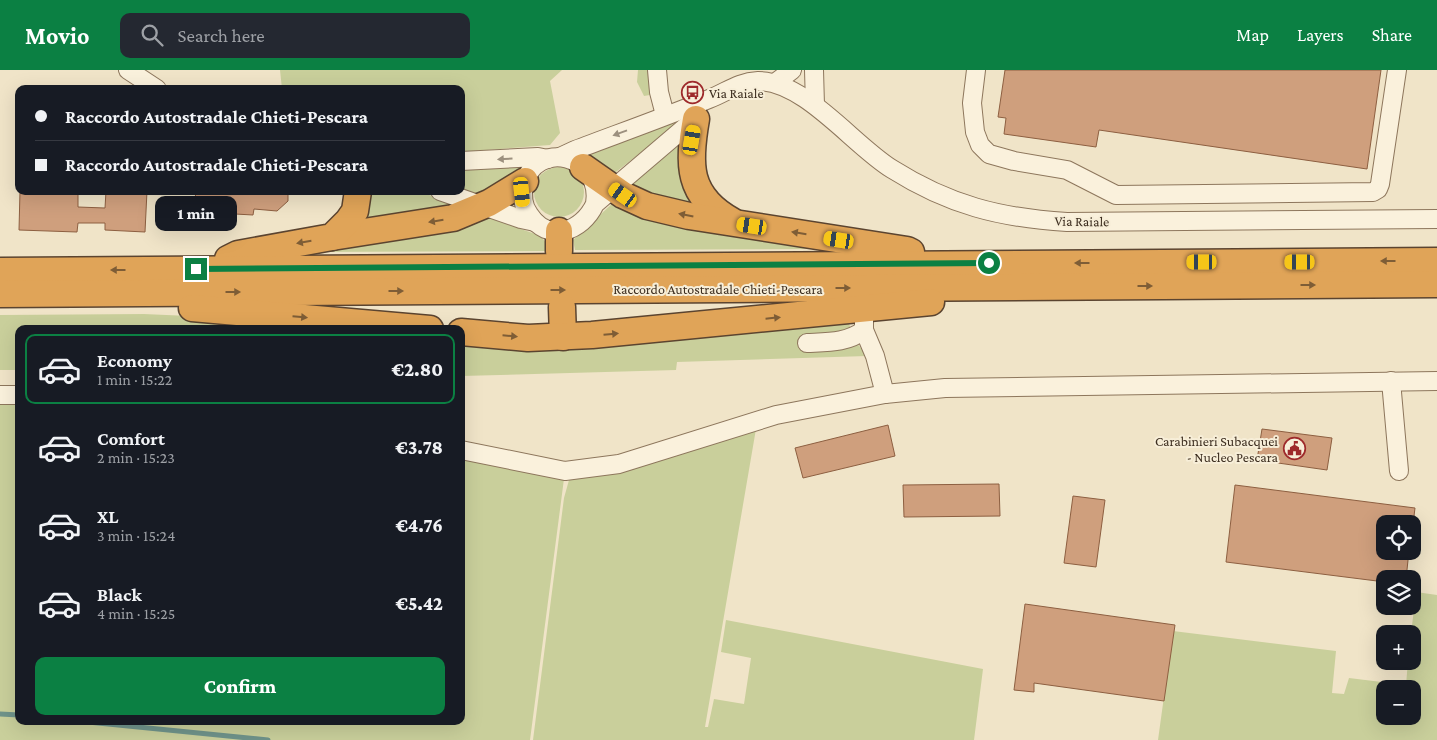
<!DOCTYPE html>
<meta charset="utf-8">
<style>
:root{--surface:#171b24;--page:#242831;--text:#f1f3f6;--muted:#9ea1a6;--line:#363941;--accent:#0b8043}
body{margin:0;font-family:"Crimson Pro",serif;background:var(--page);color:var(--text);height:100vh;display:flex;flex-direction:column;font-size:19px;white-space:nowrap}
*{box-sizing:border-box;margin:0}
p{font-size:16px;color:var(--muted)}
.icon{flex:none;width:28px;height:28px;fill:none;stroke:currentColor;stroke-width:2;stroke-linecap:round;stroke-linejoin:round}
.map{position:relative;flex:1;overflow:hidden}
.sheet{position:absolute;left:15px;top:255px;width:450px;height:400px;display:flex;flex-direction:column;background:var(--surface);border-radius:10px;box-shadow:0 5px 20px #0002}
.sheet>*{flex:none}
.top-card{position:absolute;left:15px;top:15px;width:450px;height:110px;border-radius:10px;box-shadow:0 5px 20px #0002;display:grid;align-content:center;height:110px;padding:0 20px;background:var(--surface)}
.fabs{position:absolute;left:1376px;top:445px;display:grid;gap:10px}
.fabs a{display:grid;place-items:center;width:45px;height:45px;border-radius:10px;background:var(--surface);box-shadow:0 5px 20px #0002;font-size:25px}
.end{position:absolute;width:22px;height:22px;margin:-11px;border:6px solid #0b8043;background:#fff;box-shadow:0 0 0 2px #fff}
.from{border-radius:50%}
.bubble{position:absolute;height:35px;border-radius:10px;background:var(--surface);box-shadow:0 5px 20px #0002;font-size:16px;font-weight:800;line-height:35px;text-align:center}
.car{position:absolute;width:15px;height:30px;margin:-15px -8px;border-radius:6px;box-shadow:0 0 4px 1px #0007;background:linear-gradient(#f5c518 24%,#345 0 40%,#f5c518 0 76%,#345 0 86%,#f5c518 0)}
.top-card b{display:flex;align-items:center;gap:18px;height:48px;font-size:19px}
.top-card b+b{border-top:1px solid var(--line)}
.top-card i{width:12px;height:12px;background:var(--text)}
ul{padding:9px 0 0;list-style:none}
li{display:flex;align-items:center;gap:15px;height:70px;margin:0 10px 8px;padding:0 10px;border:2px solid transparent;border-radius:10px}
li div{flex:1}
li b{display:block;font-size:19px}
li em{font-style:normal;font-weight:800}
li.current{border-color:var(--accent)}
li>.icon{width:45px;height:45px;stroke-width:1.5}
.action{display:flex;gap:10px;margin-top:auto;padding:10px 20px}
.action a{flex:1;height:58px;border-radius:10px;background:var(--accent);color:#fff;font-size:20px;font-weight:800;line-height:58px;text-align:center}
header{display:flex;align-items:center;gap:30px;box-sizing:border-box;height:70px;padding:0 25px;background:var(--accent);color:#fff}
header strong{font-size:24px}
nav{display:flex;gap:28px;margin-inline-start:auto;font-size:18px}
.search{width:350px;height:45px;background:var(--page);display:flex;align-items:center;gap:12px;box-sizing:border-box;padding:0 18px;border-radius:10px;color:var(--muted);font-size:19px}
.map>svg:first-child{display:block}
.green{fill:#c9cf9b;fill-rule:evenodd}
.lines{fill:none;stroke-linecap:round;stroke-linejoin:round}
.stream{stroke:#6f938a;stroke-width:5}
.building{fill:#cf9f7d;stroke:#8d5f41}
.minor-casing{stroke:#8d765c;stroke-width:20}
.highway-casing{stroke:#5b4430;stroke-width:29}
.minor{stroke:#faf1dc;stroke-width:18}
.highway{stroke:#e0a458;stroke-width:26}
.oneway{fill:#9c907e}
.oneway2{fill:#7e5d36}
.route{stroke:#0b8043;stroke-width:6}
.labels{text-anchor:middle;stroke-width:4;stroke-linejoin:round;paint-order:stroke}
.poi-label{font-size:14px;fill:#3d2e20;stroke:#f7eed8;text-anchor:start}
.street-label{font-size:14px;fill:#3d2e20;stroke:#f7eed8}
</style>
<header>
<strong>Movio</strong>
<div class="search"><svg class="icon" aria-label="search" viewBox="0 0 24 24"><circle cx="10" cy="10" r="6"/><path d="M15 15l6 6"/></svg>Search here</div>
<nav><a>Map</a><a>Layers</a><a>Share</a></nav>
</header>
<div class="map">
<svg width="1437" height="670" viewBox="0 0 1437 670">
<rect width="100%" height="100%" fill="#f0e4c8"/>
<g class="green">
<path d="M280,0H562L550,11L560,63L550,75L461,82V19H282Z"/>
<path d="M638,0H651L650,25L644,26L637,12Z"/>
<path d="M688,46L612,105L583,83Z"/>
<path d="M685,66L708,144L626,119Z"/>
<path d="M528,93L480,126L461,120V97Z"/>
<circle cx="559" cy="122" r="25"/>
<path d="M366,121H418L463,137L358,150Z"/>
<path d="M615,131L810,174L811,179L575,180L573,170Z"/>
<path d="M481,145L541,166L546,173L547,181L296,182Z"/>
<path d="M144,244L211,247L324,259H19V300H0V245Z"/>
<path d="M846,249L850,256V264L867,286L677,292L676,300L461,306V274Z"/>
<path d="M0,325H19V651H461V380L565,401L530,670H0Z"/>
<path d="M757,353L705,657H708L714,629L744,634L751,588L721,582L726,550L983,599L974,670H533L564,428L569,410L574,403Z"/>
<path d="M1416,522L1437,525V670H1158L1173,561L1336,581L1332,623L1344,624L1349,608L1406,615L1408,591H1412L1411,564ZM1385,619H1412V646H1385Z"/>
</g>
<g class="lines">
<g class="stream">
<path d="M0,644L19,645"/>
<path d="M78,651L268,670"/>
</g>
</g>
<g class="building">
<path d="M1005,0H1381L1367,99L1099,60L1096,77L1004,64L1006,48L998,47Z"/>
<path d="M20,121H78V137L105,138L106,121H147L145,162L105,160V153H78L77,162L19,160Z"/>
<path d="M196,121H288V131L277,141L254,139L253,145L235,144V151L193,147Z"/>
<path d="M888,355L895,386L803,408L795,378Z"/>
<path d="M1262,359L1332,368L1327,400L1257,390Z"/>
<path d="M999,414L1000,446L904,447L903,415Z"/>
<path d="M1235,415L1415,438L1413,454H1385V481H1409L1406,509H1385V512L1226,492Z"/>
<path d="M1073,426L1105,430L1096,497L1064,493Z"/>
<path d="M1025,534L1175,555L1164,631L1034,613V622L1014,620Z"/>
</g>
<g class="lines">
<defs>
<g id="minor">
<path d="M128,0L157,19"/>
<path d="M657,0L659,22L665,45"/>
<path d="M814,0L815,35"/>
<path d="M976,0L972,33L975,62L980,75L989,84L1014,91L1067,100L1116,125L1373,122L1378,119L1380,114L1397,0"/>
<path d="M775,13L792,0"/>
<path d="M560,87L575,80C620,63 665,47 709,29C727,22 738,12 758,11C805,11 853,75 892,99C949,135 1000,148 1067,152L1437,149"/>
<path d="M461,91L538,87L548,89"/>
<path d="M440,121L521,149L535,152"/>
<path d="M595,134C603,84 535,69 524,115C522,125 523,136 529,144C548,174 582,162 595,134L697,47"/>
<path d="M864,260L875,286L885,324"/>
<path d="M807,273C828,272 847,273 864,260V239"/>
<path d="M1391,311L1399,401"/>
<path d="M0,325H19"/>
<path d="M461,380L565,401L619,394L776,345L885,324L945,318L1437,311"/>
</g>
<g id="highway">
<path d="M696,49C688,94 687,126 732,151"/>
<path d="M583,97L623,125L647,136L689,146L907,180L911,182"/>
<path d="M559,161V181"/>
<path d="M332,167L453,148L489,133L525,111"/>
<path d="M228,189L238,184L332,167L348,151L355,141L358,121"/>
<path d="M0,201L1437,191"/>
<path d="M0,224L1437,214"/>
<path d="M562,237L563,267"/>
<path d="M192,238L430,259"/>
<path d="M461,262L528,268L592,265L931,232"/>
</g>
</defs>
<use href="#minor" class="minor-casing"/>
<use href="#highway" class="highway-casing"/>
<use href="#minor" class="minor"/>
<use href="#highway" class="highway"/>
</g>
<defs><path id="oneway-solid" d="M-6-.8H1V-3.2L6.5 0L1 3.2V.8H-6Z" transform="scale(1.25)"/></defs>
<g class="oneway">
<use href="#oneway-solid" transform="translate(620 63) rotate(160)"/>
<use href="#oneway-solid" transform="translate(505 89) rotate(177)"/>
</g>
<g class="oneway2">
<use href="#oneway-solid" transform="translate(686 145) rotate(-169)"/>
<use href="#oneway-solid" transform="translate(436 151) rotate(171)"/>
<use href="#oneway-solid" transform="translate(799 163) rotate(-171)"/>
<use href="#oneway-solid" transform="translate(304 172) rotate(170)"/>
<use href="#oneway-solid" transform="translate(1388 191) rotate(180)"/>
<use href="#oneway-solid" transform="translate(1082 193) rotate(180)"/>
<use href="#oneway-solid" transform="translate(118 200) rotate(180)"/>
<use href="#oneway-solid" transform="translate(1308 215)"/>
<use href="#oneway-solid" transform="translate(1145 216)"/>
<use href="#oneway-solid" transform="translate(843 218)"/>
<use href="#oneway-solid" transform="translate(558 220)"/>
<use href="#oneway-solid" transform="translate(396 221)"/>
<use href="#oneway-solid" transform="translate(233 222)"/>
<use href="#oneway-solid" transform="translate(300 247) rotate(5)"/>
<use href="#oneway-solid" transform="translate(773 248) rotate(-6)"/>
<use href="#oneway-solid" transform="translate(611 264) rotate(-5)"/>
<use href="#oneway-solid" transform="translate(510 266) rotate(5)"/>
</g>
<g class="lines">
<path class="route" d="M196,199L989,193"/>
</g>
<defs>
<symbol id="bus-ring" viewBox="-11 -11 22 22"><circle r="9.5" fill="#f7eed8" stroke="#9e2a2b" stroke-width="1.5"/><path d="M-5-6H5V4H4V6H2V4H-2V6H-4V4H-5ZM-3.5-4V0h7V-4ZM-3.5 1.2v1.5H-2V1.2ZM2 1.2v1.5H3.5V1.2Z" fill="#9e2a2b"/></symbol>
<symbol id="civic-ring" viewBox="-11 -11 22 22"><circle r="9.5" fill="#f7eed8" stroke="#9e2a2b" stroke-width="1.5"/><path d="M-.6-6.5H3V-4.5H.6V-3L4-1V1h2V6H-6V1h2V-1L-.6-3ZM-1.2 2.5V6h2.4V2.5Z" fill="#9e2a2b"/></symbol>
</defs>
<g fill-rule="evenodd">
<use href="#bus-ring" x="680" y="10" width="25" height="25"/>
<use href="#civic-ring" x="1282" y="366" width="25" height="25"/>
</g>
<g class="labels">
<g class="poi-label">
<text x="709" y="28">Via Raiale</text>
<text x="1278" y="376" text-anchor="end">Carabinieri Subacquei<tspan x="1278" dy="16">- Nucleo Pescara</tspan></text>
</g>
<g class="street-label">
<text transform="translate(1082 151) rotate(1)" y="5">Via Raiale</text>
<text x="718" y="224">Raccordo Autostradale Chieti-Pescara</text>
</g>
</g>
</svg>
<div class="fabs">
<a><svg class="icon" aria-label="locate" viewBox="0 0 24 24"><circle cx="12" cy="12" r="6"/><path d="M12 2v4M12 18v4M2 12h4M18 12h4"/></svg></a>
<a><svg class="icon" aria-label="layers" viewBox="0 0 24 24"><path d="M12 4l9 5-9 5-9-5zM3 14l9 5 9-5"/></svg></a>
<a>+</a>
<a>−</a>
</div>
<i class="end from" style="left:989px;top:193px"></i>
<i class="end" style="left:196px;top:199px"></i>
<div class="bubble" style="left:155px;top:126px;width:82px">1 min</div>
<i class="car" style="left:692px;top:70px;rotate:10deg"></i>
<i class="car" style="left:522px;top:122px;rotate:174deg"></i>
<i class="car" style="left:623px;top:125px;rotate:305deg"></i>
<i class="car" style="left:752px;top:156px;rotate:279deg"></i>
<i class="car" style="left:839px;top:170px;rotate:279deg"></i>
<i class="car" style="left:1202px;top:192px;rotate:270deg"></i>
<i class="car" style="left:1300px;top:192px;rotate:270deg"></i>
<div class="top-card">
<b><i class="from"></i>Raccordo Autostradale Chieti-Pescara</b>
<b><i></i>Raccordo Autostradale Chieti-Pescara</b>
</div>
<section class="sheet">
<ul>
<li class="current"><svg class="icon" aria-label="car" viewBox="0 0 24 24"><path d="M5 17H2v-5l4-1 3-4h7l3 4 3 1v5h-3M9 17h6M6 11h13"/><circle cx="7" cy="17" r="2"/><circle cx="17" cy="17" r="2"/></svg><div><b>Economy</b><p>1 min · 15:22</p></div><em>€2.80</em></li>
<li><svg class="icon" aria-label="car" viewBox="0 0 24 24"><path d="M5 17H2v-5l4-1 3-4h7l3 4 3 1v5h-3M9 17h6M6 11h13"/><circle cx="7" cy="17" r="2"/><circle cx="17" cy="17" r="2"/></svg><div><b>Comfort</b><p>2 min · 15:23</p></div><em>€3.78</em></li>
<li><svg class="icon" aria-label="car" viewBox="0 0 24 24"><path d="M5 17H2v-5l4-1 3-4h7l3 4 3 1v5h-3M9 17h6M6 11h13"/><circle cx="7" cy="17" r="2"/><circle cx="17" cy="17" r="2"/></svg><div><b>XL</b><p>3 min · 15:24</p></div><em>€4.76</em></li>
<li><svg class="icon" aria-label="car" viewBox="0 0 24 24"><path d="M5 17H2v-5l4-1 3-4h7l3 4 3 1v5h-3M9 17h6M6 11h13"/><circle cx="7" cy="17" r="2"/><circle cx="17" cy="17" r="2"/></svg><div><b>Black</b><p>4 min · 15:25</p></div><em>€5.42</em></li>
</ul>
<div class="action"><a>Confirm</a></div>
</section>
</div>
